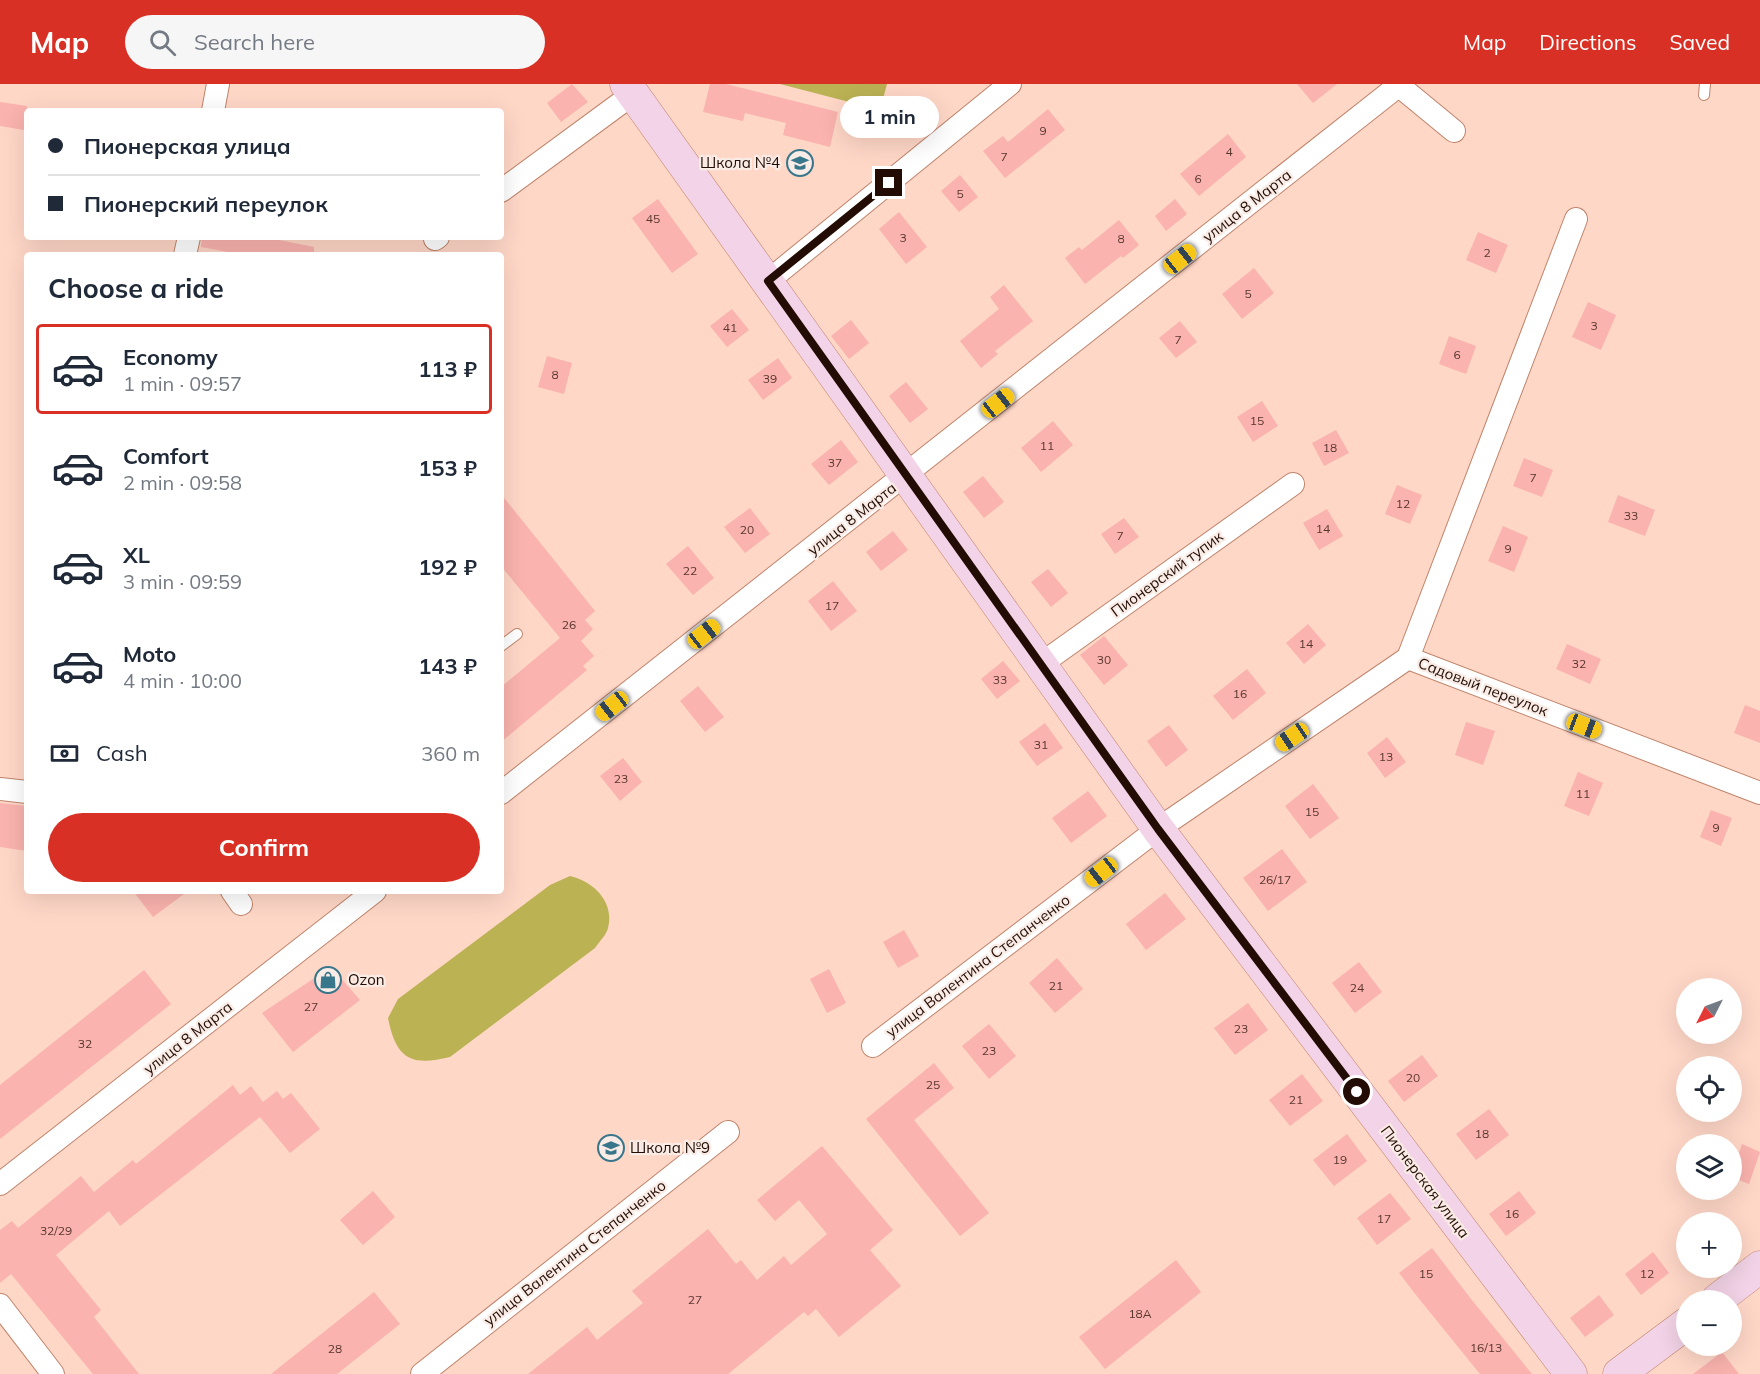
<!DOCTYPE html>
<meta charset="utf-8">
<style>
:root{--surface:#fff;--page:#f6f6f7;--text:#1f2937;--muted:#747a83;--line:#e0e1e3;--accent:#d93025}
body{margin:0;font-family:Mulish,sans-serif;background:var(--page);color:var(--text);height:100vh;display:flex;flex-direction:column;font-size:22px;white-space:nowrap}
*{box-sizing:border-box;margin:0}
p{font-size:20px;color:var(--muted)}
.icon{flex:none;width:33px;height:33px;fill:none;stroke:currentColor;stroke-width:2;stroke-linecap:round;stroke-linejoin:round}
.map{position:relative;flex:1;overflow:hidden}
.sheet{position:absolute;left:24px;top:168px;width:480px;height:642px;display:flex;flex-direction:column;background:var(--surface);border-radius:6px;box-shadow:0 6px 24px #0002}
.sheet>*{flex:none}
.top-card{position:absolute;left:24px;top:24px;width:480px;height:132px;border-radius:6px;box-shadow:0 6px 24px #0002;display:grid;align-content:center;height:132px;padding:0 24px;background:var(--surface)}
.needle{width:39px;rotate:228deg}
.controls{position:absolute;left:1676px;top:894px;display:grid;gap:12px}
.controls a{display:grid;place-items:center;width:66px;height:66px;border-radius:50%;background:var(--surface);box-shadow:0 6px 24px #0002;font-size:30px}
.end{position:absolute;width:27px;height:27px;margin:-14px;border:8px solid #220c04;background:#fff;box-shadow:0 0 0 3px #fff}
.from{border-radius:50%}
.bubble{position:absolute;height:42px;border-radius:21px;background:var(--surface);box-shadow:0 6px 24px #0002;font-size:20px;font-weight:700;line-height:42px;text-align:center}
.car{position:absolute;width:18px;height:36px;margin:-18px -9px;border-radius:8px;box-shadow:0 0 4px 2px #0007;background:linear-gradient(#f5c518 24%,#345 0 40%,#f5c518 0 76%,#345 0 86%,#f5c518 0)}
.top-card b{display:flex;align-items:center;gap:21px;height:57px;font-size:22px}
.top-card b+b{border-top:2px solid var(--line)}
.top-card i{width:15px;height:15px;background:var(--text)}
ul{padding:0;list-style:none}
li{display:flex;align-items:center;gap:18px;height:90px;margin:0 12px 9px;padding:0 12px;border:3px solid transparent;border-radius:6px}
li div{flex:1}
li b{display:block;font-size:22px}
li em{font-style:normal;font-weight:700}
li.current{border-color:var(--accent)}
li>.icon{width:54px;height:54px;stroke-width:1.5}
h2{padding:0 24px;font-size:27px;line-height:72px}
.pay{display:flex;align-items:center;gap:15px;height:66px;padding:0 24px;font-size:22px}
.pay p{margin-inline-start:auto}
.primary-button{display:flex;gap:12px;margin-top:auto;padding:12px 24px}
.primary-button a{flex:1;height:69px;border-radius:36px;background:var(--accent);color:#fff;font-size:24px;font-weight:700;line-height:69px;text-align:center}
header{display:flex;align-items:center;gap:36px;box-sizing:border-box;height:84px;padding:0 30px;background:var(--accent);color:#fff}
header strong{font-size:28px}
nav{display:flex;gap:33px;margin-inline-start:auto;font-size:21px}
.search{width:420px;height:54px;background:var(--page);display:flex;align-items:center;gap:15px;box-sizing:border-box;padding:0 21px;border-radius:33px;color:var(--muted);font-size:22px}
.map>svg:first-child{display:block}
.green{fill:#bbb254}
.building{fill:#fab3ae}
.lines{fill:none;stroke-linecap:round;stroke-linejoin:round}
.lane-casing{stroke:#c0846b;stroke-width:12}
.street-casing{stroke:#c0846b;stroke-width:24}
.secondary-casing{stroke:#c0846b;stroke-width:33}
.lane{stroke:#fff;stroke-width:10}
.street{stroke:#fff;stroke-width:22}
.secondary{stroke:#f3d3e7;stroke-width:32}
.route{stroke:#220c04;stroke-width:8}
.labels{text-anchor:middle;stroke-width:4.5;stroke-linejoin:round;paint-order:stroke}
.number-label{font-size:12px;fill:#58362e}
.poi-label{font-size:15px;fill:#220c04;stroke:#f9ebe5;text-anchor:start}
.street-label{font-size:15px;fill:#220c04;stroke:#f9ebe5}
</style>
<header>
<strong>Map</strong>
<div class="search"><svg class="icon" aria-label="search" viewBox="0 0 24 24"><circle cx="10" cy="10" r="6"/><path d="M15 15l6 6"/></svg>Search here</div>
<nav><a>Map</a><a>Directions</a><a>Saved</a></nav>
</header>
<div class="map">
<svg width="1760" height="1290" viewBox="0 0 1760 1290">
<rect width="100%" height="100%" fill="#ffd7c7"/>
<g class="green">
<path d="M780,0H887L880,26Z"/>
<path d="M570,792C593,797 615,818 608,844C607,850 599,858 595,864L450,973C410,983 396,974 388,934L398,915L550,801Z"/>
</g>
<g class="building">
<path d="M572,0L588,18L561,38L547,19Z"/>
<path d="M710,0H726L838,28L830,63L783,51L786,39L745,29L743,37L703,28Z"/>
<path d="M1297,0H1337L1313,19Z"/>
<path d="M0,18L27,22L24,46L0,42Z"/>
<path d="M1048,25L1065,46L1005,94L983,67L1003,52L1008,58Z"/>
<path d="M1228,50L1246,73L1199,112L1180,90Z"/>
<path d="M960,91L978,113L959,128L941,107Z"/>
<path d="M658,115L698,170L672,189L632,134Z"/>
<path d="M1175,115L1187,130L1166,147L1155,132Z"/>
<path d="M899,128L927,163L906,180L879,145Z"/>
<path d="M1119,136L1139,161L1123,174L1121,172L1085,200L1065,174L1079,163L1082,166Z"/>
<path d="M1478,148L1508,161L1496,189L1466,176Z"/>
<path d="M202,153H264L314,163V171H244L201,163Z"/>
<path d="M1254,184L1274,209L1242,235L1222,210Z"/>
<path d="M1004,201L1033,237L995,267L998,270L981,284L960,257L999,225L990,213Z"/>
<path d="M1588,218L1616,231L1601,266L1572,253Z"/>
<path d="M732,225L749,246L727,263L710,242Z"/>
<path d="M851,236L869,259L849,275L831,252Z"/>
<path d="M1180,237L1197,258L1176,274L1159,254Z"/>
<path d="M1449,252L1476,262L1466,290L1439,280Z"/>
<path d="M547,272L572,279L564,310L538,303Z"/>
<path d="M778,274L792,294L763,316L748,296Z"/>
<path d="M906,298L928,325L910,339L889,312Z"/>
<path d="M1262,317L1278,342L1253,358L1237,333Z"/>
<path d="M1053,337L1073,361L1041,388L1021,364Z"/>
<path d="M1336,346L1349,369L1324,382L1312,359Z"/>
<path d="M841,356L858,378L829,401L811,380Z"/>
<path d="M1524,374L1553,386L1542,413L1513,402Z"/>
<path d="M983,392L1004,418L984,434L963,408Z"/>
<path d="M1397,401L1422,411L1410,440L1385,430Z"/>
<path d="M501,410L595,527L585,536L593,545L581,557L594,572L583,582L587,586L501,658V603L560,554L501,482Z"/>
<path d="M1618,411L1655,426L1645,452L1608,438Z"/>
<path d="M750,424L770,450L745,469L724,443Z"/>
<path d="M1327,425L1343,452L1319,466L1303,439Z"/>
<path d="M1124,434L1139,453L1115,470L1101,450Z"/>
<path d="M1503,442L1528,453L1514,488L1488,477Z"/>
<path d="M893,447L908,466L881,487L866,468Z"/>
<path d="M688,462L714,494L693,511L666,480Z"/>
<path d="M1048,485L1068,509L1051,523L1031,498Z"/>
<path d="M833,497L857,527L831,547L808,517Z"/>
<path d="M1308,540L1326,561L1304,580L1286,559Z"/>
<path d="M1104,552L1128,581L1104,601L1080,571Z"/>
<path d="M1567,560L1601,575L1590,600L1556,585Z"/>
<path d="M1003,577L1020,597L997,615L981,595Z"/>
<path d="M1247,585L1266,609L1233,636L1213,612Z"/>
<path d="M698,602L724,633L705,648L680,617Z"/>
<path d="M1745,621L1760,627V659L1734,649Z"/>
<path d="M1466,638L1495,647L1483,681L1455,671Z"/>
<path d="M1045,639L1063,664L1037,682L1019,658Z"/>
<path d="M1169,641L1188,666L1166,683L1147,657Z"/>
<path d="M1387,653L1406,678L1385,694L1367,669Z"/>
<path d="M623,674L642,698L620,717L600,692Z"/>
<path d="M1578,688L1603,699L1589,732L1564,722Z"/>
<path d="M1313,700L1339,734L1310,755L1285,722Z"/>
<path d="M1088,707L1107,732L1071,759L1052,734Z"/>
<path d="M0,719L27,722V767L0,763Z"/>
<path d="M1711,726L1732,734L1721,762L1700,753Z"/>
<path d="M1282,765L1307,798L1268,827L1243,794Z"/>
<path d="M133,807H188L153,833Z"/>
<path d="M1165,809L1186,835L1146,866L1126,840Z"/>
<path d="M904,846L919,872L898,884L883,858Z"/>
<path d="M1057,874L1083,905L1055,929L1029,899Z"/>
<path d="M1359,878L1382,908L1355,929L1332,899Z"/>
<path d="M331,883L360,916L293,968L262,929Z"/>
<path d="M829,885L846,919L827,929L810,895Z"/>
<path d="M144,886L171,920L0,1055V1001Z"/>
<path d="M1248,919L1268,946L1235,971L1214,944Z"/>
<path d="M989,940L1016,972L989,995L962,962Z"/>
<path d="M1422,971L1438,992L1404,1018L1388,997Z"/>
<path d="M934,979L954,1004L914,1036L989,1129L960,1152L866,1035Z"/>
<path d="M1302,990L1323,1017L1290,1042L1269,1016Z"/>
<path d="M233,1001L240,1011L251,1002L263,1018L277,1007L283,1015L291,1009L320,1045L290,1069L260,1033L120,1142L109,1127L56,1171L101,1226L94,1233L139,1290H93L11,1190L0,1199V1146L12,1137L18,1144L81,1092L94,1108L133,1076L136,1080Z"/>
<path d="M1489,1025L1509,1051L1476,1076L1456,1050Z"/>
<path d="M1347,1050L1367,1077L1334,1102L1313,1076Z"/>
<path d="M1742,1060L1760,1068L1749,1100L1731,1093Z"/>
<path d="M822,1062L893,1146L870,1166L901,1202L839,1253L816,1225L808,1232L804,1228L728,1290H528L587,1243L597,1256L643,1219L632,1207L708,1145L736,1180L741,1176L757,1196L784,1172L791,1181L827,1150L799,1116L775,1137L757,1116Z"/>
<path d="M373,1107L395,1133L363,1161L340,1136Z"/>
<path d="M1519,1107L1536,1129L1506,1152L1489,1130Z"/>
<path d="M1390,1109L1411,1135L1377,1161L1357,1134Z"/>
<path d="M1432,1164L1471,1215L1532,1290H1480L1420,1216L1399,1189Z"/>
<path d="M1653,1168L1669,1189L1641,1211L1625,1190Z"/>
<path d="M1176,1176L1201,1208L1105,1285L1079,1253Z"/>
<path d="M374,1208L400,1240L337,1290H271Z"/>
<path d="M1599,1211L1614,1231L1585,1253L1570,1234Z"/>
<path d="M1722,1268L1739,1290H1693Z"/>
</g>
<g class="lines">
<defs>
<g id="lane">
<path d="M1704,11L1705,0"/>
<path d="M501,562L517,550"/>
</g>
<g id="street">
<path d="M1397,0L1454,47"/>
<path d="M213,27L218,0"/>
<path d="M501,107L633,10"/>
<path d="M435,155L438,153"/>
<path d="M185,171L189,153"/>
<path d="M768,197L1010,0"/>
<path d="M1408,574L1576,135"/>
<path d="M1408,574L1760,709"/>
<path d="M1041,580L1293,400"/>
<path d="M0,705L27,708"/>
<path d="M501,709L1398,2"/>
<path d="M232,807L241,820"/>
<path d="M873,962L1158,745L1408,574"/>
<path d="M0,1100L375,807"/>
<path d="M0,1221L53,1290"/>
<path d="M422,1290L728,1048"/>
</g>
<g id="secondary">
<path d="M626,0L1158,745L1571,1290"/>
<path d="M1717,1216L1760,1183"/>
<path d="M1619,1290L1686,1240"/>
</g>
</defs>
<use href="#lane" class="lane-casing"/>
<use href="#street" class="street-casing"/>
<use href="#secondary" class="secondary-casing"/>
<use href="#lane" class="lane"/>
<use href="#street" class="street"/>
<use href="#secondary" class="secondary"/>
</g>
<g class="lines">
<path class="route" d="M889,99L768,197L1158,745L1357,1008"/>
</g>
<defs>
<symbol id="school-ring" viewBox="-11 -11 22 22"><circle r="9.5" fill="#f9ebe5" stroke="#38768b" stroke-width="1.5"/><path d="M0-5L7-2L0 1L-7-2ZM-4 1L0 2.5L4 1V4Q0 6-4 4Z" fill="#38768b"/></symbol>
<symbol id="shop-ring" viewBox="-11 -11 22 22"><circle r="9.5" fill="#f9ebe5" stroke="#38768b" stroke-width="1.5"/><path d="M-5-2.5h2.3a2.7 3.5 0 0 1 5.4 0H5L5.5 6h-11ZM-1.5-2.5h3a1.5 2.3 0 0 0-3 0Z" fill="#38768b"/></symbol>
</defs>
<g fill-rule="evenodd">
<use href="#school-ring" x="785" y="64" width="30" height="30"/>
<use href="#shop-ring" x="313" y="881" width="30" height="30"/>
<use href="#school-ring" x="596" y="1049" width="30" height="30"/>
</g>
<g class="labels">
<g class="number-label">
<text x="1043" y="51">9</text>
<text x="1229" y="72">4</text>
<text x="1004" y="77">7</text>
<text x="1198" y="99">6</text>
<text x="960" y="114">5</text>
<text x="653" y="139">45</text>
<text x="903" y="158">3</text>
<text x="1121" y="159">8</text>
<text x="1487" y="173">2</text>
<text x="1248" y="214">5</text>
<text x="1594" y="246">3</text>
<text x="730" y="248">41</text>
<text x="1178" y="260">7</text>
<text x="1457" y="275">6</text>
<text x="555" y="295">8</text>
<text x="770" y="299">39</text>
<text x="1257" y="341">15</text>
<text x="1047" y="366">11</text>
<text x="1330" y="368">18</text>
<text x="835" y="383">37</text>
<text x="1533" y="398">7</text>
<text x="1403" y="424">12</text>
<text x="1631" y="436">33</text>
<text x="1323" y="449">14</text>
<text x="747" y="450">20</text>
<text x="1120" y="456">7</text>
<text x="1508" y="469">9</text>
<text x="690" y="491">22</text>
<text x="832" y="526">17</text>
<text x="569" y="545">26</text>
<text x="1306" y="564">14</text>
<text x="1104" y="580">30</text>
<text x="1579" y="584">32</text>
<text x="1000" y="600">33</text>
<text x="1240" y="614">16</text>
<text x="1041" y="665">31</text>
<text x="1386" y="677">13</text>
<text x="621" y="699">23</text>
<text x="1583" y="714">11</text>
<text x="1312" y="732">15</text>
<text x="1716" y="748">9</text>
<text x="1275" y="800">26/17</text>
<text x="1056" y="906">21</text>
<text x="1357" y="908">24</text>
<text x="311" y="927">27</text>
<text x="1241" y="949">23</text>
<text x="85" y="964">32</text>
<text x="989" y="971">23</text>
<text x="1413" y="998">20</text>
<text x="933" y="1005">25</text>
<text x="1296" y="1020">21</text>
<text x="1482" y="1054">18</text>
<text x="1340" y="1080">19</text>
<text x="1512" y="1134">16</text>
<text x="1384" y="1139">17</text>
<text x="56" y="1151">32/29</text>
<text x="1426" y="1194">15</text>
<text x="1647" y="1194">12</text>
<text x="695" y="1220">27</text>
<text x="1140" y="1234">18А</text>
<text x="1486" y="1268">16/13</text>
<text x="335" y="1269">28</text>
</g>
<g class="poi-label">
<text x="780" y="84" text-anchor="end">Школа №4</text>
<text x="348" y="901">Ozon</text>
<text x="630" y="1069">Школа №9</text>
</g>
<g class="street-label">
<text transform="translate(1247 122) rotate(-38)" y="5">улица 8 Марта</text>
<text transform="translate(852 435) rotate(-38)" y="5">улица 8 Марта</text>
<text transform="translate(1167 490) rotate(-36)" y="5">Пионерский тупик</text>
<text transform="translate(1483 603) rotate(21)" y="5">Садовый переулок</text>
<text transform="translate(978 882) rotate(-37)" y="5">улица Валентина Степанченко</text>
<text transform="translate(188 954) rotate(-38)" y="5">улица 8 Марта</text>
<text transform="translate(1425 1098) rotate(53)" y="5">Пионерская улица</text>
<text transform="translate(575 1169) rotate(-38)" y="5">улица Валентина Степанченко</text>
</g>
</g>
</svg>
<div class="controls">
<a><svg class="needle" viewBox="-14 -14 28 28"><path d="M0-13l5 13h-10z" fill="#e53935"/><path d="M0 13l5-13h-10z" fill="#747a83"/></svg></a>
<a><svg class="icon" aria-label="locate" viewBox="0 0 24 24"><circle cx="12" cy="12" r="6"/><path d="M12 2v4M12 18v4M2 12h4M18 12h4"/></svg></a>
<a><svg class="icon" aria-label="layers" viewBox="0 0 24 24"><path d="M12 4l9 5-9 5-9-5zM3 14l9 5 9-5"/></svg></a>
<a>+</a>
<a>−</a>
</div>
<i class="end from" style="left:1357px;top:1008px"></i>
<i class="end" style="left:889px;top:99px"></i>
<div class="bubble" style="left:840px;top:12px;width:99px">1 min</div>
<i class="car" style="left:1180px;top:175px;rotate:52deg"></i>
<i class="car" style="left:998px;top:319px;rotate:52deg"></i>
<i class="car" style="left:704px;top:550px;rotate:52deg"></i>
<i class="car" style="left:612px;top:622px;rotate:232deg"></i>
<i class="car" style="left:1584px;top:642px;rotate:111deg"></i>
<i class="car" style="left:1292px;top:653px;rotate:236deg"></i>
<i class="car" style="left:1101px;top:788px;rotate:232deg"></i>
<div class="top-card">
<b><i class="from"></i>Пионерская улица</b>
<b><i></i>Пионерский переулок</b>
</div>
<section class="sheet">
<h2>Choose a ride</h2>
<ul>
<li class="current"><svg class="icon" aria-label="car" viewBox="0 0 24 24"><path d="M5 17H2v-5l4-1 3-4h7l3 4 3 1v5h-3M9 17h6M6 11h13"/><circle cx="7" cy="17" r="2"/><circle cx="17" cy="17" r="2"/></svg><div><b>Economy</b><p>1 min · 09:57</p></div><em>113 ₽</em></li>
<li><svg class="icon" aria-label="car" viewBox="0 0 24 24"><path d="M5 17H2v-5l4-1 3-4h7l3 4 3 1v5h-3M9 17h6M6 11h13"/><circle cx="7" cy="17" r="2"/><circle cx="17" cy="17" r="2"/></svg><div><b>Comfort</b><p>2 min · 09:58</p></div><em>153 ₽</em></li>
<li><svg class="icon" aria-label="car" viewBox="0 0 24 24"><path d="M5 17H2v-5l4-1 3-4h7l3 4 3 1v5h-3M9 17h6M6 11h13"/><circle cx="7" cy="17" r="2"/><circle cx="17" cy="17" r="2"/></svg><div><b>XL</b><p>3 min · 09:59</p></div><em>192 ₽</em></li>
<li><svg class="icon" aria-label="car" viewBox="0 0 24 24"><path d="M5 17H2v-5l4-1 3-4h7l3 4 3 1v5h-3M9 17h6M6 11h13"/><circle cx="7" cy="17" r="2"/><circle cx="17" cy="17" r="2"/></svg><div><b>Moto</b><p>4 min · 10:00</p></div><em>143 ₽</em></li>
</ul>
<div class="pay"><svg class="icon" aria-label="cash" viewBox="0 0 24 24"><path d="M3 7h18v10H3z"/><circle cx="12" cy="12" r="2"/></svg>Cash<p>360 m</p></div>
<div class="primary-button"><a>Confirm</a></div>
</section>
</div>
